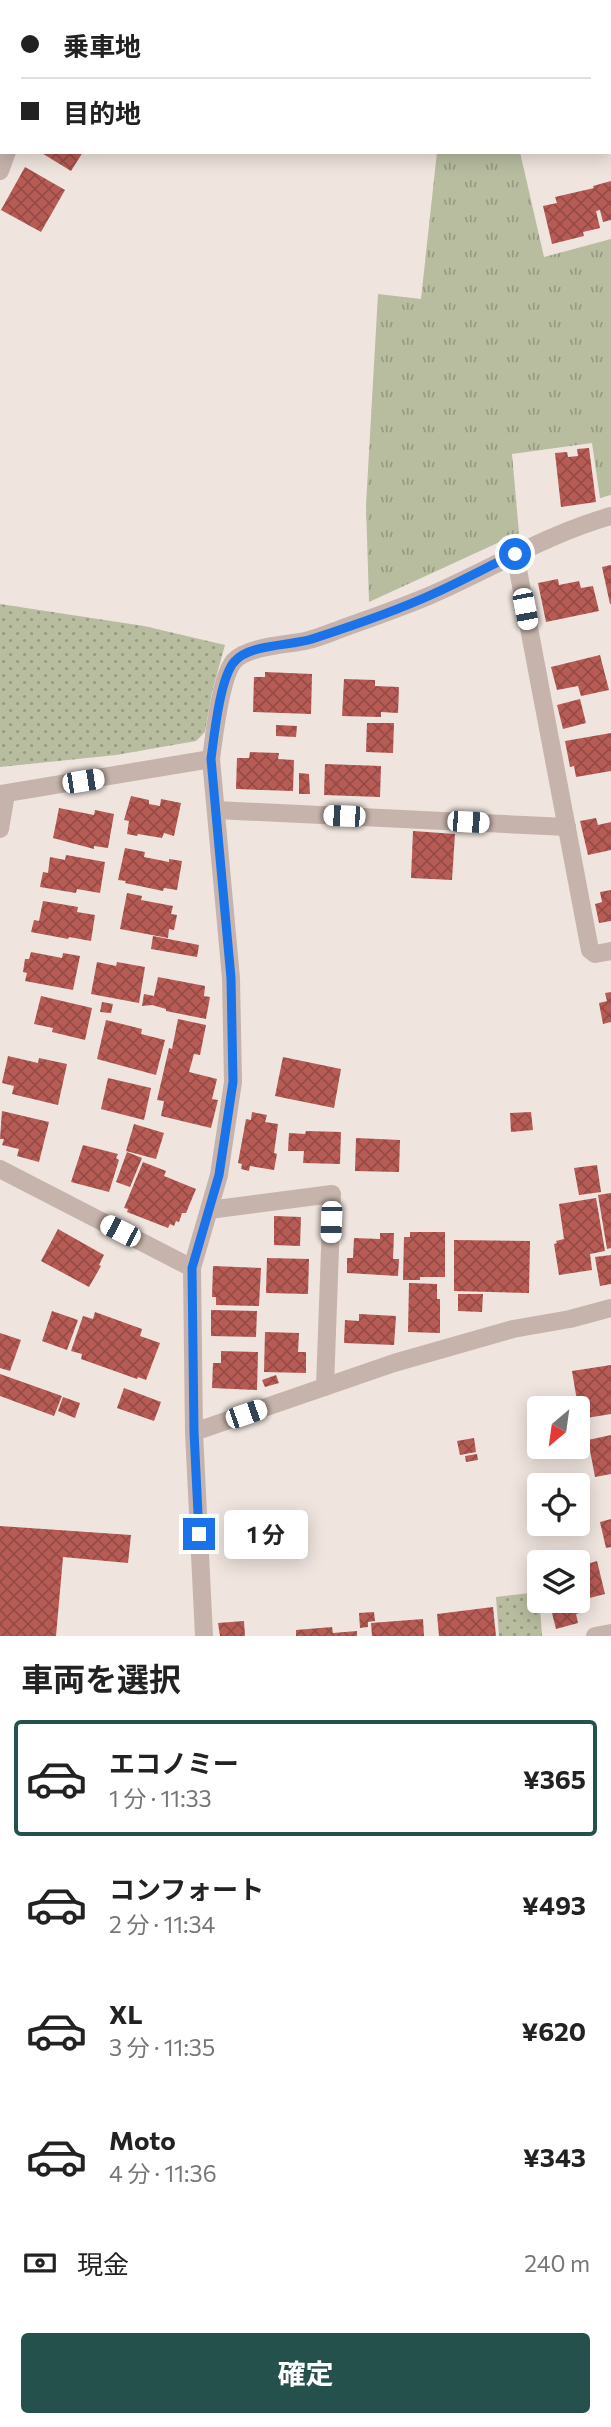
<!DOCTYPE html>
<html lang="ja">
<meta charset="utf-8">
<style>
:root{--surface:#fff;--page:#f6f6f6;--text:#222;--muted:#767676;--line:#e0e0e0;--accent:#24514c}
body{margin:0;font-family:Commissioner,"Noto Sans JP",sans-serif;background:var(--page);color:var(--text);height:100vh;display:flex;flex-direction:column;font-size:26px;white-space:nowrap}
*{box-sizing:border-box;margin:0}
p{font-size:23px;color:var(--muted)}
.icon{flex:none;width:38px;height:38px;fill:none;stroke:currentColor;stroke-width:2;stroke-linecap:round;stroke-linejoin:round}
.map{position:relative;height:1636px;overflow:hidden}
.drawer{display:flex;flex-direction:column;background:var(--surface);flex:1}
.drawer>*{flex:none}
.banner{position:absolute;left:0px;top:0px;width:612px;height:154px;box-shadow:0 4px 18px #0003;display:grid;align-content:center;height:154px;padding:0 21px;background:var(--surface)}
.needle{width:46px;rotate:209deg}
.tools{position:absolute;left:527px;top:1396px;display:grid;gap:14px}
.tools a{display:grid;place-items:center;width:63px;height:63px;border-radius:7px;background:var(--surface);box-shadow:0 4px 18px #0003;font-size:35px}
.end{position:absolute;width:32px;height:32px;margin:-16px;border:9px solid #1a73e8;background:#fff;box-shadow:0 0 0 4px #fff}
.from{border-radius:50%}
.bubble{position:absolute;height:49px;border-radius:7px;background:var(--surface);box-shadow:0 4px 18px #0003;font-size:23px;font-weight:700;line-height:49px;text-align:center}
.car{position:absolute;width:21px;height:42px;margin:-21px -10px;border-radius:9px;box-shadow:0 0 5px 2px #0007;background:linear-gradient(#fff 24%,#345 0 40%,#fff 0 76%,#345 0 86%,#fff 0)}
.banner b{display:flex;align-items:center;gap:24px;height:66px;font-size:26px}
.banner b+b{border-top:2px solid var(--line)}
.banner i{width:18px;height:18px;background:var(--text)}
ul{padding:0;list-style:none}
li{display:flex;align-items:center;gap:21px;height:116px;margin:0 14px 10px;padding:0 7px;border:4px solid transparent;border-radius:7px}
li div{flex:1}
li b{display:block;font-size:26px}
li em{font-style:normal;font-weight:700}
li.on{border-color:var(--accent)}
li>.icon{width:63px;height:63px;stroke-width:1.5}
h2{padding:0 21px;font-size:32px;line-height:84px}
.pay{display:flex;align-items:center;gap:18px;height:77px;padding:0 21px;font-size:26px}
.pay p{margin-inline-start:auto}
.cta{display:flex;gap:14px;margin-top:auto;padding:14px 21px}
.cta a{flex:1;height:80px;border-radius:7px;background:var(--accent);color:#fff;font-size:28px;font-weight:700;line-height:80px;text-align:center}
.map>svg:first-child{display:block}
.grass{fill:url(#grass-tufts)}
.park{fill:url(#park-dots)}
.building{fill:url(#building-cross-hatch)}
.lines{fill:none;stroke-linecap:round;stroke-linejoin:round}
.lane{stroke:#c6b3ab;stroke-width:18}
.street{stroke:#c6b3ab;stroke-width:18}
.route{stroke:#1a73e8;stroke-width:9}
</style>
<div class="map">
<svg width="611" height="1636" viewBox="0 0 611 1636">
<defs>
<pattern id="grass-tufts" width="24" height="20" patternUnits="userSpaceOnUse" patternTransform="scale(1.75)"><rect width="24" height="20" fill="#b8bda0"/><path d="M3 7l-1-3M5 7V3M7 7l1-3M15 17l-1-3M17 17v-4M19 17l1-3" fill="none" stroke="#969a83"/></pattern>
<pattern id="park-dots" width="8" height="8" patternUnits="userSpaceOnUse" patternTransform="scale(1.75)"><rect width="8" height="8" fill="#b8bda0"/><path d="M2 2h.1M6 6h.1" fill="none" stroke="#969a83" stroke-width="1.8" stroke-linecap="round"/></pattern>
<pattern id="building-cross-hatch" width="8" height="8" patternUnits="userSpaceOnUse" patternTransform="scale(1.75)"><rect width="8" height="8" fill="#b75b55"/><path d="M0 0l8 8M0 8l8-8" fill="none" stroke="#964b47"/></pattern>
</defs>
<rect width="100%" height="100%" fill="#efe4de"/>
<path class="grass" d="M437,152H520L544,257L611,239V495L600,498L592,443L512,454L519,533L369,602L366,505L378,294L421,299Z"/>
<g class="park">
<path d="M0,604L144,626L225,645L212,692L205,732L196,741L116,755L0,767Z"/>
<path d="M539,1592L542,1636H499L496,1597Z"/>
</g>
<g class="building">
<path d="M40,152H83L71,171Z"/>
<path d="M25,167L65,190L41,232L1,210Z"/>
<path d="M611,181V220L603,222L600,210L596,211L600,228L583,232L584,236L552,244L543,206L557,203L555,197L594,188L593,186Z"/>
<path d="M589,448L596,502L561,507L555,453L567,452L568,457L578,456L577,449Z"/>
<path d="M611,565V604H610L602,567Z"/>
<path d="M558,579L559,585L579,581L581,588L593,586L599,611L546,622L538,583Z"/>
<path d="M600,655L609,690L581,696L578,686L557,690L551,667Z"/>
<path d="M265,672L312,674L311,714L253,712L254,677H265Z"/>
<path d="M344,679L375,680V686L399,687L398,713L381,712V717L342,716Z"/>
<path d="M580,699L586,723L563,729L557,705Z"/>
<path d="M367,723H394L393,753L366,752Z"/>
<path d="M276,725L297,726L296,737L276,736Z"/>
<path d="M611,733V771L576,777L574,766L570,767L565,741Z"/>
<path d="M250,752L279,753L278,759L294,760L293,791L236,789L237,758H249Z"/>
<path d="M325,764L381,766L380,797L324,795Z"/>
<path d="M299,773L309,774L310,794H299Z"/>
<path d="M131,796L149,800V804L160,806L161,799L181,803L174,836L164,833L162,838L138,834L137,836L127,834L129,821L124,820Z"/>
<path d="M59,808L94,815L95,810L114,814L108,848L94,846V849L53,838Z"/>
<path d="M596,818L598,825L611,822V850L588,855L580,821Z"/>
<path d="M413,831L455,834L452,880L411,878Z"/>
<path d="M125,848L145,852L144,857L169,862V859L182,861L177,890L164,888L163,891L125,883L126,881L118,880Z"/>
<path d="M66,855L105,862L100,893L77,889L76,893L40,887L43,872L48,873L50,857L65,860Z"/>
<path d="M611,890V921L599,923L595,904L602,902L600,892Z"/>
<path d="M127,893L142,896L141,900L173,906L171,914L177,915L174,930L169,929L168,938L120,929Z"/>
<path d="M43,901L78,907L77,912L95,915L91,941L69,937L68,939L31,932L34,920L39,921Z"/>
<path d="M153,936L199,945L197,957L151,949Z"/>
<path d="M31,952L62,958L63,953L80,956L73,990L25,981L27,973L23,972L25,959H29Z"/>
<path d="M97,962L116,966L117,962L145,967L139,1003L91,994Z"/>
<path d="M158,977L205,986L204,996L210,997L206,1019L166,1011V1009L152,1005L142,1006L144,994L154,996Z"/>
<path d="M611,992V1022L603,1024L599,1003L607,1001L605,993Z"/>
<path d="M41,996L92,1008L85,1040L52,1032L53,1028L34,1024Z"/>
<path d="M102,1002L113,1004L111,1013L100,1012Z"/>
<path d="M178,1019L206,1025L200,1055L194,1054L189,1072L217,1079L212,1099L218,1100L211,1128L161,1116L164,1101L157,1100L169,1048L172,1049Z"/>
<path d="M106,1020L142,1029L141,1034L165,1040L156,1075L97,1059Z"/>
<path d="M8,1056L38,1063L39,1058L67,1064L58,1105L12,1094L14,1086L2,1083Z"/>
<path d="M283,1057L341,1069L334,1108L275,1096Z"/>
<path d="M108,1078L151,1088L144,1120L101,1109Z"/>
<path d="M2,1111L49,1122L39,1162L17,1156L19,1149L2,1145L4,1139H0Z"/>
<path d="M252,1112L267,1115L265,1122L278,1124L274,1153L277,1154L274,1170L250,1166L249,1171L241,1169L242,1164L238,1163L246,1119L251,1120Z"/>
<path d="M531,1112L533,1130L511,1132L510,1113Z"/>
<path d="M134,1124L164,1133L156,1159L126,1151Z"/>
<path d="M306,1131L341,1132L340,1164L303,1163L304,1151H288L289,1133L305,1134Z"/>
<path d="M356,1138L400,1140L399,1172L355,1171Z"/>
<path d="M83,1145L118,1154L116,1158L119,1160L109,1192L71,1182Z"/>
<path d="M127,1152L142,1158L130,1187L116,1182Z"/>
<path d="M143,1162L166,1171L164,1176L196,1189L186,1213H182L179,1222L176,1221L174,1226L170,1224L168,1228L127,1212L128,1209L124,1208Z"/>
<path d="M597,1165L601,1192L579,1195L574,1168Z"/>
<path d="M611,1193V1248L607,1249L598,1195Z"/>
<path d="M596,1198L605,1251L590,1254L592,1270L559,1275L554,1244L557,1243L556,1241L564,1239L559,1204Z"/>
<path d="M274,1216L301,1217L300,1246L274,1245Z"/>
<path d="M58,1229L104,1255L99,1265L101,1266L89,1287L41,1261Z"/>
<path d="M410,1232H445V1277H420V1280H403L404,1237H410Z"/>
<path d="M380,1233H394L393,1259H399L398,1276L347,1273V1258H353L354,1238L380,1239Z"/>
<path d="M454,1240L530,1241L529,1293L454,1291Z"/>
<path d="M611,1255V1284L600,1286L595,1257Z"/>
<path d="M267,1258L309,1259L308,1294L266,1293Z"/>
<path d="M213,1266L261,1268L259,1306L216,1305V1297H212Z"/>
<path d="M409,1283L437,1284V1299H440V1333L408,1332Z"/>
<path d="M458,1294H483L482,1312L458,1311Z"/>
<path d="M211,1310L257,1311L256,1337L211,1336Z"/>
<path d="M52,1311L78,1320L67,1350L42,1341Z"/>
<path d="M95,1312L142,1329L140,1336L160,1343L146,1380L138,1377L137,1379L81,1359L82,1354L71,1351L83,1316L93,1319Z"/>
<path d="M359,1314L396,1316L394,1345L344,1343L345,1320L359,1321Z"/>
<path d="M265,1332L299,1333L298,1352H306V1373L264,1372Z"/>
<path d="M0,1333L21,1340L10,1371L0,1368Z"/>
<path d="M221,1351L258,1352L257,1390L212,1388L213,1363H221Z"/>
<path d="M611,1365V1414L580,1419L572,1371Z"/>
<path d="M0,1374L62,1396L54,1416L0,1396Z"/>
<path d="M276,1375L279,1383L265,1387L262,1380Z"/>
<path d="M124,1388L161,1402L154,1421L117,1408Z"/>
<path d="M63,1397L80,1403L75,1418L58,1411Z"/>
<path d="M611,1435V1474L595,1477L588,1440Z"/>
<path d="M474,1438L476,1452L460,1455L457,1441Z"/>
<path d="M477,1454L478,1460L466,1462L465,1456Z"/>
<path d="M611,1519V1547L606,1548L600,1522Z"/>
<path d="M0,1526L131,1535L128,1563L63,1557L56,1636H0Z"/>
<path d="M597,1561L605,1594L578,1601V1567Z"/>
<path d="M549,1601H576L579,1613L576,1614L578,1623L556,1629Z"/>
<path d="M493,1607L496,1636H439L437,1614Z"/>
<path d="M374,1612L375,1621L368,1622V1627L360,1628L359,1613Z"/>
<path d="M423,1619L424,1636H372L371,1623Z"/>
<path d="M244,1621L245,1636H220L218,1623Z"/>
<path d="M332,1627L333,1633L357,1631V1636H296V1630Z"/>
</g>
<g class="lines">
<path class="lane" d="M216,810L567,827"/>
<g class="street">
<path d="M100,0L104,2"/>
<path d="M56,2V0"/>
<path d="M0,171L7,152"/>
<path d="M515,554L590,950L595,954L611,951"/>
<path d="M0,794L211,759"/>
<path d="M0,829L6,794"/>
<path d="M0,1169L192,1268"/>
<path d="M209,1210L332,1194L325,1387"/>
<path d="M194,1432L192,1268L219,1175L233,1082L231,978L211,759C214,737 220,678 234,661C248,646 286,645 305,641C319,638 332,632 346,627C374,617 403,607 431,595C491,569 547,534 611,516"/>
<path d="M204,1636L194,1432L394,1363L513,1329L570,1319L611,1308"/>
<path d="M595,1636L611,1633"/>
</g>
</g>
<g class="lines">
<path class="route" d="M199,1534L194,1432L192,1268L219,1175L233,1082L231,978L211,759C214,737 220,676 235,661C250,644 290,646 312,639C352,626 394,612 433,594C460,582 487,567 515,554"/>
</g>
</svg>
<div class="tools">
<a><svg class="needle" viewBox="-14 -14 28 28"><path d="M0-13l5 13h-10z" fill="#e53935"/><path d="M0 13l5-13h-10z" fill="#767676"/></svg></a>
<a><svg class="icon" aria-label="locate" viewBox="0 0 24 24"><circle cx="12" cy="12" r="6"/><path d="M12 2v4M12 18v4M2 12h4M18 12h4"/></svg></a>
<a><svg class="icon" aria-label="layers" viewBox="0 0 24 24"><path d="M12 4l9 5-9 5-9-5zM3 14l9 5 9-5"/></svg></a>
</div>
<i class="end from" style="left:515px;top:554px"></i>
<i class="end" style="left:199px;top:1534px"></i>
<div class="bubble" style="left:224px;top:1510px;width:84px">1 分</div>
<i class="car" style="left:525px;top:609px;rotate:169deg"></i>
<i class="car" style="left:83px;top:781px;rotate:81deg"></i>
<i class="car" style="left:344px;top:816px;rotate:272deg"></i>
<i class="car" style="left:468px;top:822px;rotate:93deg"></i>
<i class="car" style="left:331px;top:1222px;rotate:182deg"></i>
<i class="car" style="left:120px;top:1231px;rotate:297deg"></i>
<i class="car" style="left:246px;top:1414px;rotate:71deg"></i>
<div class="banner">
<b><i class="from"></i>乗車地</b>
<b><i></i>目的地</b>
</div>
</div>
<section class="drawer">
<h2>車両を選択</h2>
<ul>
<li class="on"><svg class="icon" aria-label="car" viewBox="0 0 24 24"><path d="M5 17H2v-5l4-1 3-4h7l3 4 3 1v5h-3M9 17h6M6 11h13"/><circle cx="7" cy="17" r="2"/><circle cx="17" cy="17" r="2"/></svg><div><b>エコノミー</b><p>1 分 · 11:33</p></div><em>¥365</em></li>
<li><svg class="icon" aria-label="car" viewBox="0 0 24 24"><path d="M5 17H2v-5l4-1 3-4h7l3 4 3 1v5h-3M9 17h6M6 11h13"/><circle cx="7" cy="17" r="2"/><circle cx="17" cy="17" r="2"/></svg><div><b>コンフォート</b><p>2 分 · 11:34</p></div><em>¥493</em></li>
<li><svg class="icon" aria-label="car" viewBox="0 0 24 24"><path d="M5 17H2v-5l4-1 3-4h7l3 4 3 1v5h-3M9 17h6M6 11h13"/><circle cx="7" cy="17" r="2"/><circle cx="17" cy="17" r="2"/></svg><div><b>XL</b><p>3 分 · 11:35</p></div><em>¥620</em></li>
<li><svg class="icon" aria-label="car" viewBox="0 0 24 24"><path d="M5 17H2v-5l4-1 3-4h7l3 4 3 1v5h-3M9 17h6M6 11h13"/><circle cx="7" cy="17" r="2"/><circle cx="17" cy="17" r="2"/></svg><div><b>Moto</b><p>4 分 · 11:36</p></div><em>¥343</em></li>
</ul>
<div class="pay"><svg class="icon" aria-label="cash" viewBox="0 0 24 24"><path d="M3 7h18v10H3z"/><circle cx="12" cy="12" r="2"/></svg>現金<p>240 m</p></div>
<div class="cta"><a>確定</a></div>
</section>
